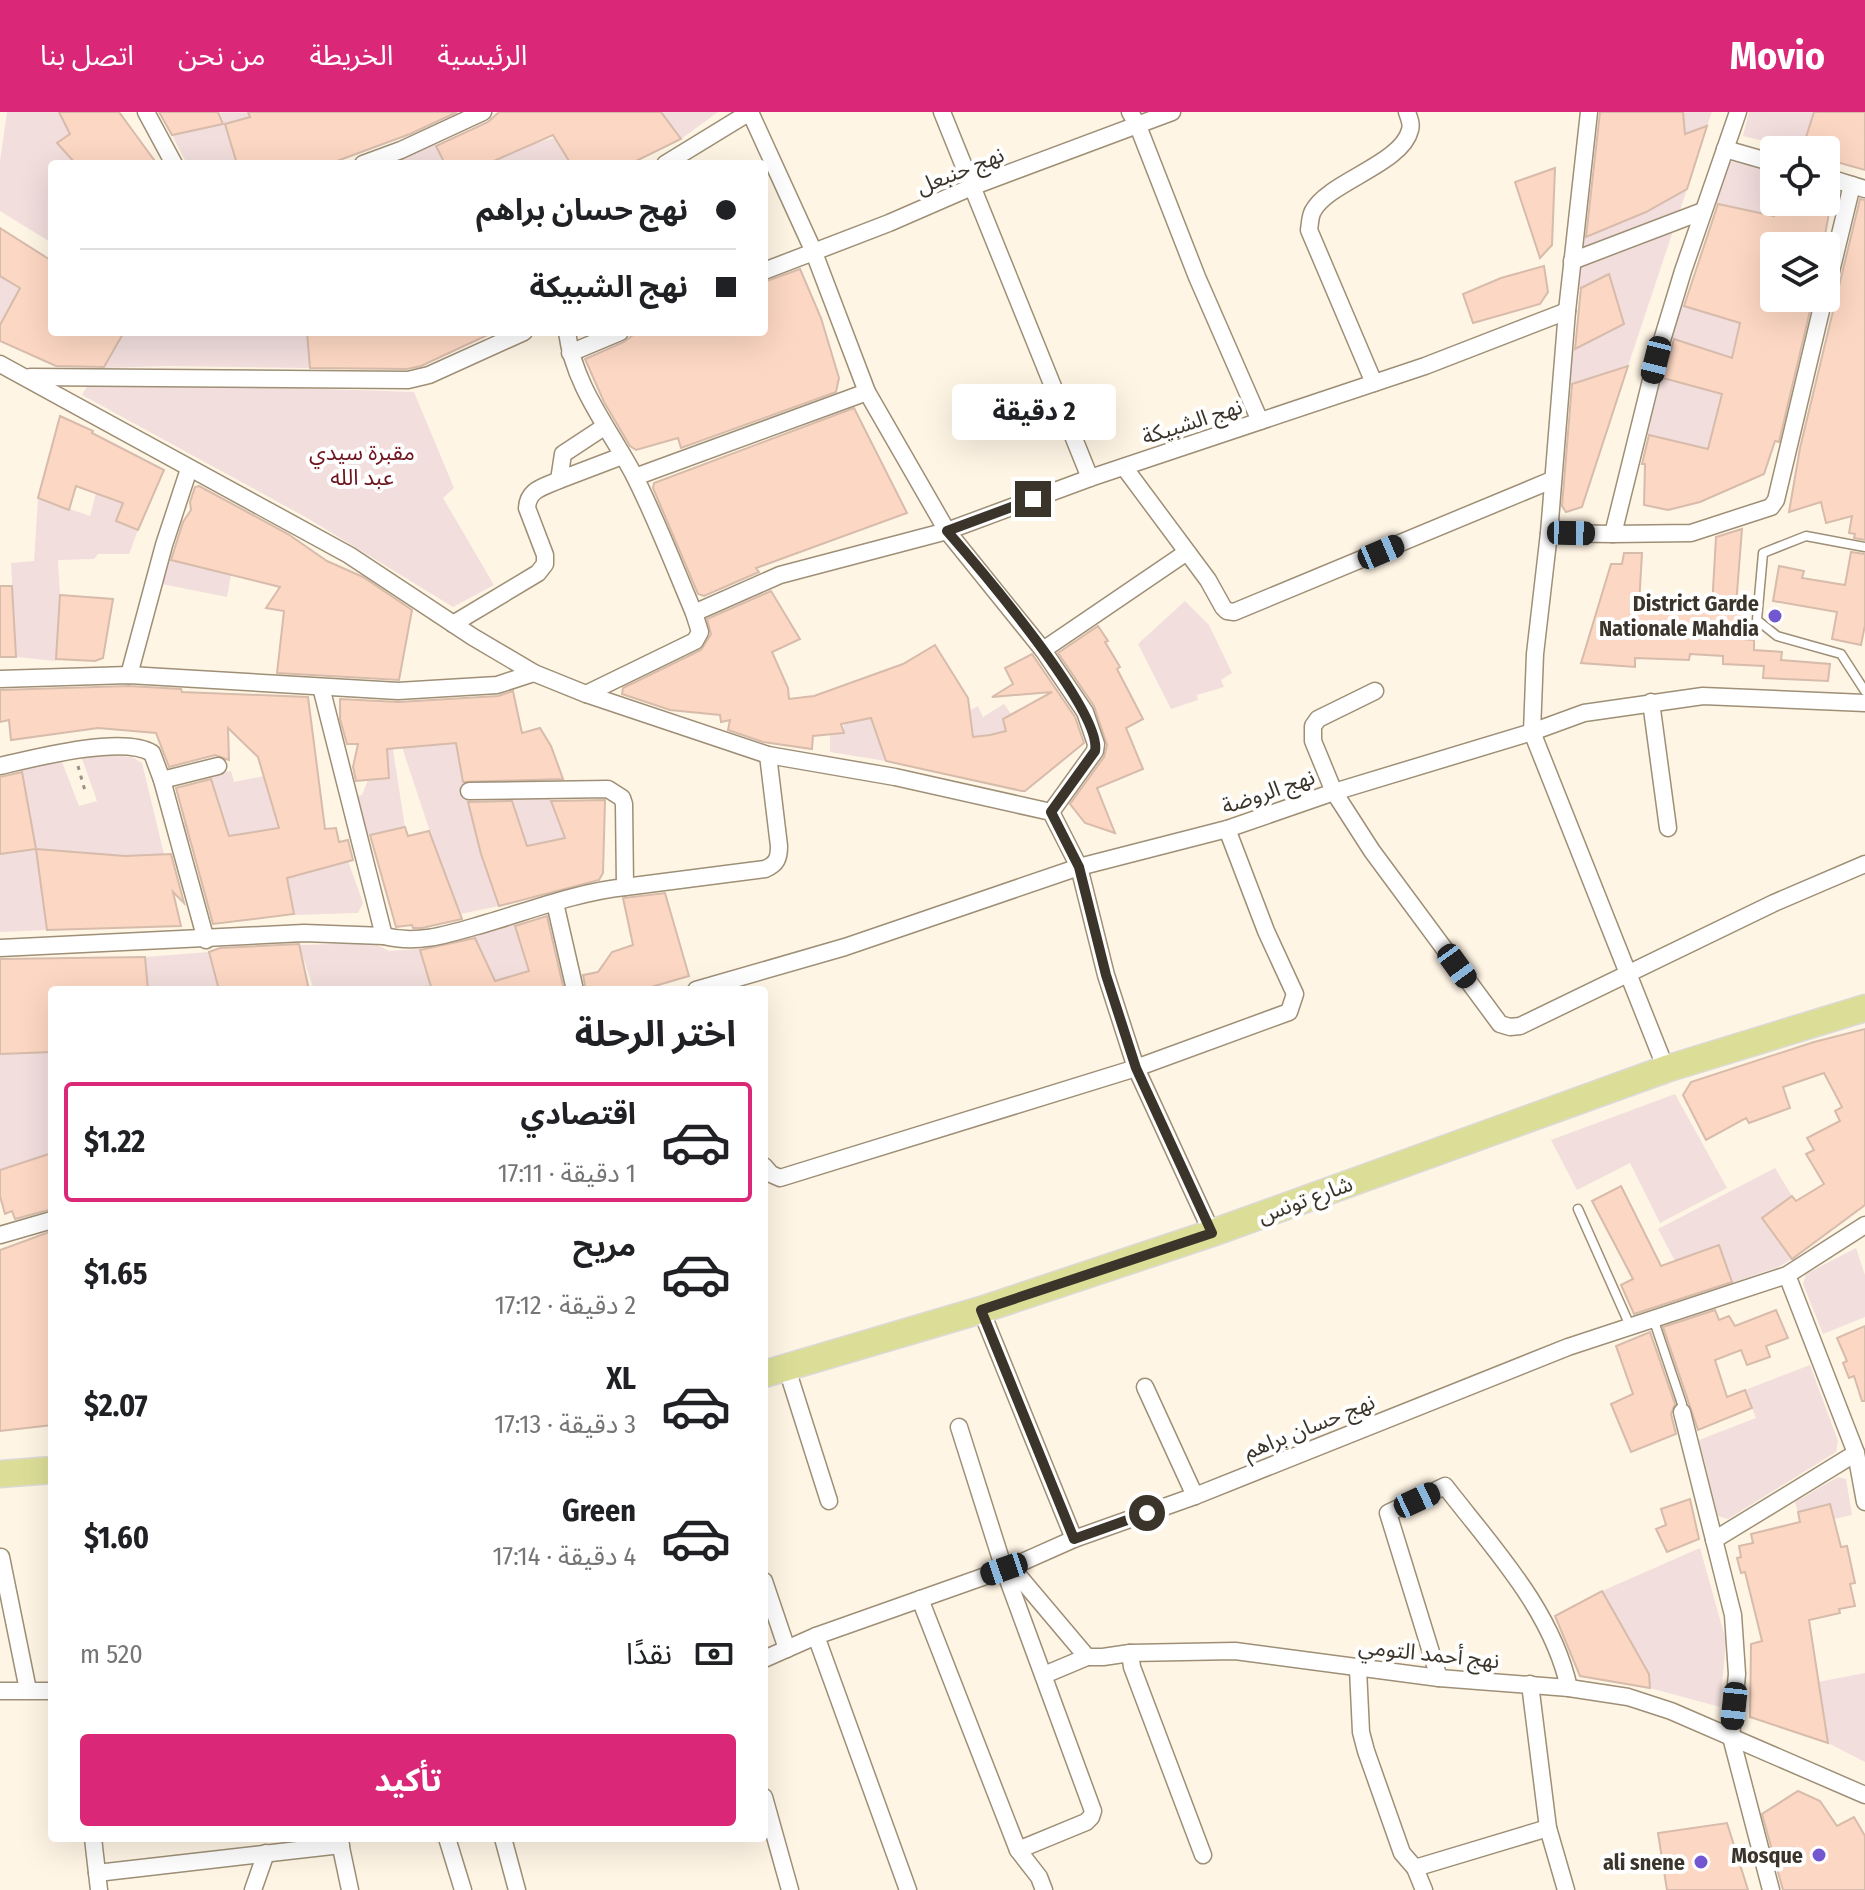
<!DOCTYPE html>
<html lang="ar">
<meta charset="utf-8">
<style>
:root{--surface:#fff;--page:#f6f6f6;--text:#202124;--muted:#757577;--line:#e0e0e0;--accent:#db2777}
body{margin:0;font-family:"Fira Sans Condensed","Noto Sans Arabic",sans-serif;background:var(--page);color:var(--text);direction:rtl;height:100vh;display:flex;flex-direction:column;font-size:30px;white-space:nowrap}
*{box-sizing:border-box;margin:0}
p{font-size:26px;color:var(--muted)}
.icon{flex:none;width:44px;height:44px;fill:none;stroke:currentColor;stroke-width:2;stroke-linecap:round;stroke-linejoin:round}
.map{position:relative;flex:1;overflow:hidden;direction:ltr}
.drawer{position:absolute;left:48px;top:874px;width:720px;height:856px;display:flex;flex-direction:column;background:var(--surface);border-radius:8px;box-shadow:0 8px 32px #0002;direction:rtl}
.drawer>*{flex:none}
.top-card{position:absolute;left:48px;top:48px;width:720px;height:176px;border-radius:8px;box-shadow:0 8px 32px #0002;direction:rtl;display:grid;align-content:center;height:176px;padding:0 32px;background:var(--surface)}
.controls{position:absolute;left:1760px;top:24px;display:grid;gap:16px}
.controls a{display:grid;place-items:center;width:80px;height:80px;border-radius:8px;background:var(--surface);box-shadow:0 8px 32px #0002;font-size:40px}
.end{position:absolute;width:36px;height:36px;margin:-18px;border:10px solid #3a342a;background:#fff;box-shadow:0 0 0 4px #fff}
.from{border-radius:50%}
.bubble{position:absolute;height:56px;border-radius:8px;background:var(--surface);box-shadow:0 8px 32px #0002;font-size:26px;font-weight:700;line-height:56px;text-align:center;direction:rtl}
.car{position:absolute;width:24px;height:48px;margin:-24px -12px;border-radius:10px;box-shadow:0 0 6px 2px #0007;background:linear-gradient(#222 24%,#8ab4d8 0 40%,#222 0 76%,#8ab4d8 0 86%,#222 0)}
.top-card b{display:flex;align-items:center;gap:28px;height:76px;font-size:30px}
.top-card b+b{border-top:2px solid var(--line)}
.top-card i{width:20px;height:20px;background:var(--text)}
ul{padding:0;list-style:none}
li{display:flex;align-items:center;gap:24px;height:120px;margin:0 16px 12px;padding:0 16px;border:4px solid transparent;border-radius:8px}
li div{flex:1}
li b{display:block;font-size:30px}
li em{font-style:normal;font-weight:700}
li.current{border-color:var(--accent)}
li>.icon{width:72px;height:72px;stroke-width:1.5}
h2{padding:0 32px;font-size:36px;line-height:96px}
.pay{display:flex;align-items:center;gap:20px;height:88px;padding:0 32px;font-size:30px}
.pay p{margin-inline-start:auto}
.cta{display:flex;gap:16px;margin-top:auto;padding:16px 32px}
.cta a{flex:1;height:92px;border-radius:8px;background:var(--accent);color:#fff;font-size:32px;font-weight:700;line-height:92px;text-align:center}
header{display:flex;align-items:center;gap:48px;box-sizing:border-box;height:112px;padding:0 40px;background:var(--accent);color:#fff}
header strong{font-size:38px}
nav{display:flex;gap:44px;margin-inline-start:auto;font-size:28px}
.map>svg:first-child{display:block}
.green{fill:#f1dedd}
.building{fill:#fcd7c3;stroke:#d7bbab;stroke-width:2}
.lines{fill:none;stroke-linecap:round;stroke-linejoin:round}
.service-casing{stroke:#9e8f76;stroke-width:11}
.minor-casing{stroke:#9e8f76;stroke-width:19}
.primary-casing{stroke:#dcdad9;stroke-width:29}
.path{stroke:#9b9386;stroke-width:3;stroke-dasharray:4 6;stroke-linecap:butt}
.service{stroke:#fff;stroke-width:8}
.minor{stroke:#fff;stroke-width:16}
.primary{stroke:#dcde98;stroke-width:26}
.route{stroke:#3a342a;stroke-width:10}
.poi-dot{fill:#7257d1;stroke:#fff;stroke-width:3}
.labels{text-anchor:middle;stroke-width:8;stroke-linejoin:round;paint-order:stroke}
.street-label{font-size:22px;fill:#3a342a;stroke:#fff}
.park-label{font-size:22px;fill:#6e141f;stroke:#fff}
.poi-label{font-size:22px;font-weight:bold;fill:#3a342a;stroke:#fff;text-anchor:end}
</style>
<header>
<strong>Movio</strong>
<nav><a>الرئيسية</a><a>الخريطة</a><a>من نحن</a><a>اتصل بنا</a></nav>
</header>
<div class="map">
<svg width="1865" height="1778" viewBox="0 0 1865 1778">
<rect width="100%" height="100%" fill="#fff5e5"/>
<g class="green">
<path d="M7,0H59L70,22L57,31L76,52H52V131L0,99V49Z"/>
<path d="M220,0H248L250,5L225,12L237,52H187L172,23L224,12Z"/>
<path d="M661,0H718L681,27Z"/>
<path d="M1683,0H1712L1707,14L1685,22Z"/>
<path d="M1749,0H1814L1802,38L1743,24Z"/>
<path d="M432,26L445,52H370Z"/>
<path d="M554,26L571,52H487L533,32Z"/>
<path d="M1724,48L1774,59V90H1778L1774,104L1710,91Z"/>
<path d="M1687,77L1628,254L1564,275L1573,238L1624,212L1609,162L1572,181L1582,127L1646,100Z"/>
<path d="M0,164L20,176L0,213Z"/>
<path d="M1679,192L1740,211L1732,246L1667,225Z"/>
<path d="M119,220H307L310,256L168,254L103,256L123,223Z"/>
<path d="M1657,265L1722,282L1708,337L1639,321Z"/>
<path d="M90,269L414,280L454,376L443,386L494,473L453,495L309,407L82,283Z"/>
<path d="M96,381L123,391L116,409L138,418L129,442H98L94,447L58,448L60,483L56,549L16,545L11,451L34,449L38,386L90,404Z"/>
<path d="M170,448L231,463L227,485L162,472Z"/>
<path d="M1185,489L1209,513L1232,561L1221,568L1224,575L1197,583L1198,588L1171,597L1138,532Z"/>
<path d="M1004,592L1011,602L1003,607L1006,619L983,624L986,635L975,638L969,599L978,594L983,605Z"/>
<path d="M871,606L886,649L830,640V622L844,621V611Z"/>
<path d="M385,617L390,619L405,715L366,723L353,684L362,683L368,668L389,665Z"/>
<path d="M456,631L481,742L499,794L460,802L438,744L402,635Z"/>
<path d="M80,641L132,645L142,651L164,742L112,745L36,737L47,818L0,820V742L26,706L20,653L62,650L79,694L97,689Z"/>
<path d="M231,659L234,670L264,664L279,716L184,731L181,711L221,699L210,663Z"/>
<path d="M549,684L565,726L527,734L511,686Z"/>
<path d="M348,749L363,791L358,801L294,803L287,766Z"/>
<path d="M512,807L529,858L500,868L499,878L473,823Z"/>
<path d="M374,831L389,839L419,837L431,876L314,878L299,833Z"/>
<path d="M209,840L219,878H148L145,845Z"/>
<path d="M52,940V1041L0,1058V942Z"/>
<path d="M1675,982L1727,1076L1660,1111L1630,1051L1577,1078L1551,1028Z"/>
<path d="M1775,1056L1792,1084L1762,1106L1792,1147L1778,1155L1732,1171L1719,1133L1675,1149L1658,1117Z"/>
<path d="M1856,1136L1865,1163V1205L1823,1222L1803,1172L1806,1162Z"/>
<path d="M1810,1253L1838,1329L1836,1340L1728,1407L1718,1404L1699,1328L1756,1306L1745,1278Z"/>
<path d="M1838,1365L1846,1367L1852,1403L1834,1407L1830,1392L1798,1400L1795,1390Z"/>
<path d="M1700,1436L1726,1529L1720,1595L1650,1576L1649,1562L1602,1479Z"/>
<path d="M1865,1561V1650L1828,1631L1818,1570Z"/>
</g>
<g class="building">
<path d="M59,0H119L157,52H76L57,31L70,22Z"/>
<path d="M159,0H218L223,12L172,23Z"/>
<path d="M248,0H457L410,22L329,52H237L225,12L250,5Z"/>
<path d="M499,0H661L681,27L630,52H571L553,23L487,52H445L436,34L488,10Z"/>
<path d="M1600,0H1683L1685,22L1707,14L1687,77L1646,100L1586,125Z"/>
<path d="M1814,0H1865V58L1826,47V38H1802Z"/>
<path d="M1555,56L1552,133L1540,146L1515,70Z"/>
<path d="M1860,87L1865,88V428L1854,426L1855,422L1849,421L1852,404L1826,411L1821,390L1789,400L1800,336Z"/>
<path d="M1778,90H1831L1823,134H1774V186H1813L1779,330L1775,329L1764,362L1700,390L1668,398L1644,393L1645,352H1642L1649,323L1708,337L1722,282L1663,266L1674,227L1732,246L1740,211L1684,194L1718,92L1774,104Z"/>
<path d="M0,116L52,149V220H124L104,255L56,254L0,229V213L20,176L0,164Z"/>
<path d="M1544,154L1548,180L1540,192L1473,211L1463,182L1501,166Z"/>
<path d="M800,157L821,206L839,266L836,280L681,336L678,326L636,338L630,334L604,290L585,247L624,230L637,220H764V170Z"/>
<path d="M1609,162L1624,212L1575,237L1581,176Z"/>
<path d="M307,220H494L421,254L407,257L310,256Z"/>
<path d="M1628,254L1582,395L1566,400L1562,394L1572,272Z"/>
<path d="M854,296L907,401L756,456L759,460L704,484L698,482L653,376L654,371Z"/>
<path d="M60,304L93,319L92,321L164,358L138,418L116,409L123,391L76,374L69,398L38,386Z"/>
<path d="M199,374L288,422L327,449L363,465L412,498L399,568L277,561L284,499L266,496L280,475L171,448L183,410L191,398L190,390L195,375Z"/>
<path d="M1742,417L1736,493L1746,494L1743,527L1754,528V538L1782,540L1781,548L1830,552L1828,569L1763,566L1764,554L1723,552V544L1690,542L1689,548L1635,546V555L1581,551L1611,452H1622L1624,441H1642L1639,493L1712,495L1716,425Z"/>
<path d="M1851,440L1865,442V513L1861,533L1832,527L1837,500L1773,489L1779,454L1804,459L1802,466L1845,473Z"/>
<path d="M0,474H12L16,545H0Z"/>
<path d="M771,479L800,527L772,540L788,576L789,587L814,584L903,552L935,533L968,586L973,625L990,623L1006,619L1003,607L1052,580L992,585L1013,572L1005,556L1032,542L1075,605L1084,631L1025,679H1022L886,649L871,606L841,612L844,621L813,624L812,637L763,630L728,618L730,608L721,610L720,603L670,598L622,582L623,576L701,538L711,522L707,507Z"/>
<path d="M60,483L113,487L103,546L95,549L56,547Z"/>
<path d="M1098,514L1108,529L1105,530L1120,555L1117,557L1143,607L1126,616L1143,657L1097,676L1115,721L1085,711L1070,692L1104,645L1107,633L1094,594L1058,541Z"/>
<path d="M129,574L181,577L182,580L308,585L325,717L336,716L339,730L348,728L353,748L287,766L294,802L213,812L176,676L211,667L229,724L279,716L258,645L228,616L229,648L215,643L169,655L156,621L98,616L11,628L9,608L0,610V578Z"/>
<path d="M513,579L522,621L540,616L551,634L563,667L463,670L456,631L387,637L389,666L356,669L353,655L358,632H347L340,607V587L399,590L498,584Z"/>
<path d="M22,660L36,737L0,742V665Z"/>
<path d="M605,688L603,761L599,768L499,794L481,742L468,690L512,689L527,734L565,726L551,689Z"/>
<path d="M405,715L408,724L429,719L462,807L422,816H413L412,813L396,815L370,723Z"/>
<path d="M36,737L125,744L171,742L184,791L173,780L181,814L47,818Z"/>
<path d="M665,781L689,864L641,878H586L583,863L598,860L612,840L633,833L623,786Z"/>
<path d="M547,804L564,878H432L420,838L475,826L495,869L529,859L515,814Z"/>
<path d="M299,832L309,878H219L209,840L220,836Z"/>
<path d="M145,845L148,878H52V940L0,942V847Z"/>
<path d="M1865,917V1093L1792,1147L1762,1106L1792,1084L1796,1089L1824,1072L1806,1042L1814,1038L1807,1026L1840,1009L1835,999L1842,995L1824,961L1783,975L1790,996L1749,1011L1746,1006L1706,1028L1683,983L1691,970L1814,930Z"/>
<path d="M52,1041V1097L15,1107L12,1099L5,1102L0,1084V1058Z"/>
<path d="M1621,1074L1661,1154L1719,1133L1732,1170L1634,1202L1621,1173L1633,1167L1592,1089Z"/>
<path d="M52,1119V1313L0,1319V1138Z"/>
<path d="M1715,1198L1719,1208L1729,1204L1735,1214L1776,1198L1788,1226L1766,1234L1770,1245L1747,1253L1741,1238L1715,1248L1727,1285L1745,1278L1752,1296L1698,1318L1663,1215Z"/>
<path d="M1865,1214V1289H1862L1854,1264L1849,1266L1843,1251L1847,1249L1837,1226Z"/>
<path d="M1650,1220L1675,1292L1671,1302L1676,1322L1631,1340L1611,1292L1633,1282L1616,1234Z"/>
<path d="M1690,1387L1699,1427L1667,1440L1656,1417L1666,1413L1661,1397Z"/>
<path d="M1830,1392L1841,1435L1847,1434L1855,1471L1850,1472L1855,1494L1839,1497L1840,1501L1809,1508L1828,1631L1750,1605L1751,1532L1762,1529L1745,1460L1741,1461L1737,1446L1741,1445L1739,1434L1753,1431L1751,1422L1800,1410L1798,1400Z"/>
<path d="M1602,1479L1649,1562L1650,1576L1580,1564L1555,1504Z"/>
<path d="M1798,1679L1820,1689L1837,1714L1854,1705L1865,1724V1778H1783L1762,1702Z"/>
<path d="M1727,1711L1748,1778H1667L1658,1721Z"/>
</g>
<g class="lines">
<defs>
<g id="service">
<path d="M1865,435L1806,424L1763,441L1757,508L1777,524L1841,542L1865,579"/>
<path d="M1578,1097L1631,1216"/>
<path d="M1654,1209L1682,1292V1300"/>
</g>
<g id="minor">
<path d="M146,0L174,52"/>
<path d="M750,0L813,138L867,280L947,419L1043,538L1085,600L1096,632L1095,639L1051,700"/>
<path d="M942,0L1090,366"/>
<path d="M1130,0L1138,14L1197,165L1260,309"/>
<path d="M1589,0L1567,199L1549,421L1535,542L1532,620L1666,957"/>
<path d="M1738,0L1683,159L1656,248L1613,422L1691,421L1771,395L1776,388L1824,186"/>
<path d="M1725,37L1774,51"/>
<path d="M363,52L401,38L483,0"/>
<path d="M665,52L750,0"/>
<path d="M1826,65L1865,77"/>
<path d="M1572,149L1703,99"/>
<path d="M764,159L889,111L974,74L1172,0"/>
<path d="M1826,180L1852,73"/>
<path d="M567,220C574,275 610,317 635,365C657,409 675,456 694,501L700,520L695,529L586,582"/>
<path d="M570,241L620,220"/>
<path d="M0,252L349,443L473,525L534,561L586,582L768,643L895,665L1051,700L1079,755L1106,863L1136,956L1212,1121"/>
<path d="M30,265L408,268L429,263L524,220"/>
<path d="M1374,271L1309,118C1310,112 1310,104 1313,99C1328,70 1402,52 1410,18C1412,12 1409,6 1407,0"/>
<path d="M604,315L563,342L559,368L622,344"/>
<path d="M1124,355L1208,468L1223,495L1227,499L1234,500L1552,368"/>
<path d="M635,365L867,280"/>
<path d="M1549,421L1613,422"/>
<path d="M694,501L780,463L947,419L1090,366L1425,254L1567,199"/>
<path d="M453,512L538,461L545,452V443L527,396C528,377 544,375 559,368"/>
<path d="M1043,538L1187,440"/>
<path d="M129,563L164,433L189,357"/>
<path d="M0,567L129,563L398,579L497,573L534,561"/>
<path d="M321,575L384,824C420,833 452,821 487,811C531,798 578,780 625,775L624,692L622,686L608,677L469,679"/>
<path d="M1375,579L1318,607L1313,614V629L1334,680L1372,739L1500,912L1510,915L1520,914L1774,791L1865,752"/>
<path d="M1651,590L1668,716"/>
<path d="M0,654C34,646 122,623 152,641L162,668L206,828"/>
<path d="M162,668L218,654"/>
<path d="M625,775L765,757C777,752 779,746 779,734L768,643"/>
<path d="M555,791L575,878"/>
<path d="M0,836L304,821L384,824"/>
<path d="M696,878L845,835L1079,755L1227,717L1334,680L1532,620L1584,601L1703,584L1865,591"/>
<path d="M764,1054L771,1062L780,1066L1136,956L1289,900L1295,882L1266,819L1227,717"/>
<path d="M0,1123L52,1108"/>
<path d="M1787,1163L1856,1341L1865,1390"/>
<path d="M981,1198L1074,1427"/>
<path d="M787,1257L829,1389"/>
<path d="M1145,1275L1195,1384"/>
<path d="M1682,1300L1733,1503L1737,1562L1731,1625L1771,1778"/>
<path d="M959,1315L1004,1457L1093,1699L1091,1705L1086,1710L1018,1738"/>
<path d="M1714,1428L1856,1341"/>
<path d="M1,1445L28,1578"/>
<path d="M1011,1455L1087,1545H1103L1130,1541L1235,1539L1439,1566L1569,1576L1628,1585L1671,1599L1865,1683"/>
<path d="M764,1469L787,1537"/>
<path d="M920,1487L1018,1738L1039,1765L1044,1778"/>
<path d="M816,1524L908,1778"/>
<path d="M1130,1541L1132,1555L1203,1743"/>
<path d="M764,1547L816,1524L1011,1455L1074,1427L1195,1384L1568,1235L1787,1163L1865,1113"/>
<path d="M1358,1557L1361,1620L1366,1639L1402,1741L1415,1756L1424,1778"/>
<path d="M1044,1563L1087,1545"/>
<path d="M1439,1566L1388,1401L1445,1374C1493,1436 1552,1498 1569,1576"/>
<path d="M1530,1572L1548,1716L1566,1778"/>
<path d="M0,1579H52"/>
<path d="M764,1685L790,1778"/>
<path d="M93,1726L99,1778"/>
<path d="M339,1726L350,1778"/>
<path d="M447,1726L463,1778"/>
<path d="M503,1726L517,1778"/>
<path d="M1415,1756L1548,1716"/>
<path d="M97,1761L341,1733"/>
<path d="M253,1778L266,1741"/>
</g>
<g id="primary">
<path d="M764,1262L981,1198L1212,1121L1666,957L1865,896"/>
<path d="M0,1362L52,1358"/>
</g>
</defs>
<use href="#service" class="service-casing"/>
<use href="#minor" class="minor-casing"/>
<use href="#primary" class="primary-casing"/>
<path class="path" d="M78,654L85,679"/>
<use href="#service" class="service"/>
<use href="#minor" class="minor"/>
<use href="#primary" class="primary"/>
</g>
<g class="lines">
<path class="route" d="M1033,387L947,419C976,452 1103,600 1095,639L1051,700L1079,755L1106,863L1136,956L1212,1121L981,1198L1074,1427L1147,1401"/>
</g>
<g class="poi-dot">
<circle cx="1775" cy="504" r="8"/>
<circle cx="1819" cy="1743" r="8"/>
<circle cx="1701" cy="1750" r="8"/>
</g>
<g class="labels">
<g class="street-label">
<text transform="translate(960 58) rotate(-22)" y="8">نهج حنبعل</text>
<text transform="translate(1192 309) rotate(-18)" y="8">نهج الشبيكة</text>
<text transform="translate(1268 679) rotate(-19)" y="8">نهج الروضة</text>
<text transform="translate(1305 1087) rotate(-20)" y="8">شارع تونس</text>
<text transform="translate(1309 1314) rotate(-22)" y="8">نهج حسان براهم</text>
<text transform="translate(1429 1541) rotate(6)" y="8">نهج أحمد التومي</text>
</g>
<g class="park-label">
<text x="362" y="348">مقبرة سيدي<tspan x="362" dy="25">عبد الله</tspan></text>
</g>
<g class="poi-label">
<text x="1759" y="499">District Garde<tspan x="1759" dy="25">Nationale Mahdia</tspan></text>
<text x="1803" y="1751">Mosque</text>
<text x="1685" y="1758">ali snene</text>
</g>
</g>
</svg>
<div class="controls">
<a><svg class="icon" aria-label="locate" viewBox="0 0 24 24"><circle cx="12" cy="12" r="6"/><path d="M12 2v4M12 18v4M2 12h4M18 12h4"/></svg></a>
<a><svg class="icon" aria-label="layers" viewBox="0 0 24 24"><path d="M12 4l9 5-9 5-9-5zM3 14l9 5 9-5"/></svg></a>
</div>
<i class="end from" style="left:1147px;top:1401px"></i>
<i class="end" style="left:1033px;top:387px"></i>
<div class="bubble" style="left:952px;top:272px;width:164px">2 دقيقة</div>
<i class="car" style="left:1656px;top:248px;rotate:194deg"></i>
<i class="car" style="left:1571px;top:421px;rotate:91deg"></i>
<i class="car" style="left:1381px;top:440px;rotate:67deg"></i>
<i class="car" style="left:1457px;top:854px;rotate:144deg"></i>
<i class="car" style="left:1417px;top:1388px;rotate:65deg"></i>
<i class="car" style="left:1004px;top:1457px;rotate:251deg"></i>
<i class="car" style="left:1734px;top:1594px;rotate:186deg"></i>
<div class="top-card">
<b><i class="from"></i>نهج حسان براهم</b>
<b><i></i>نهج الشبيكة</b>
</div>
<section class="drawer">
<h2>اختر الرحلة</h2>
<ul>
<li class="current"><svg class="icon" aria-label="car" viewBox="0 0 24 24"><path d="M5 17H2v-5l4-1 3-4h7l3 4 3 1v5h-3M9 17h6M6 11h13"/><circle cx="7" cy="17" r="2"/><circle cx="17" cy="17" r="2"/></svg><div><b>اقتصادي</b><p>1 دقيقة · 17:11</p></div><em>$1.22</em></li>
<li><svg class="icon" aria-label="car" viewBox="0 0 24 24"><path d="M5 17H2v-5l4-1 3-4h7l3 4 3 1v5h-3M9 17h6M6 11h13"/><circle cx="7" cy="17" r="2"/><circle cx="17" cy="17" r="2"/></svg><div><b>مريح</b><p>2 دقيقة · 17:12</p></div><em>$1.65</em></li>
<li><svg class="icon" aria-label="car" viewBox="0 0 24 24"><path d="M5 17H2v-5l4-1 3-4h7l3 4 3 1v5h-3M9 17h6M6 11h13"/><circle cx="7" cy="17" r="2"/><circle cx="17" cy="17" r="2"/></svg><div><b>XL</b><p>3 دقيقة · 17:13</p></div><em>$2.07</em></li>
<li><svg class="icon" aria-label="car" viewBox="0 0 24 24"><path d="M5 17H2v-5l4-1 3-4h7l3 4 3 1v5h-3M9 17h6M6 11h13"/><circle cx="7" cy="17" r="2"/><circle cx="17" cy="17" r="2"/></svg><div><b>Green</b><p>4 دقيقة · 17:14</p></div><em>$1.60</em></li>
</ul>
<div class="pay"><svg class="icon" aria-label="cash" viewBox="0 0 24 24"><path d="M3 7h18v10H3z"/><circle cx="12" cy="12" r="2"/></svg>نقدًا<p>520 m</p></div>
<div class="cta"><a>تأكيد</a></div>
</section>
</div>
